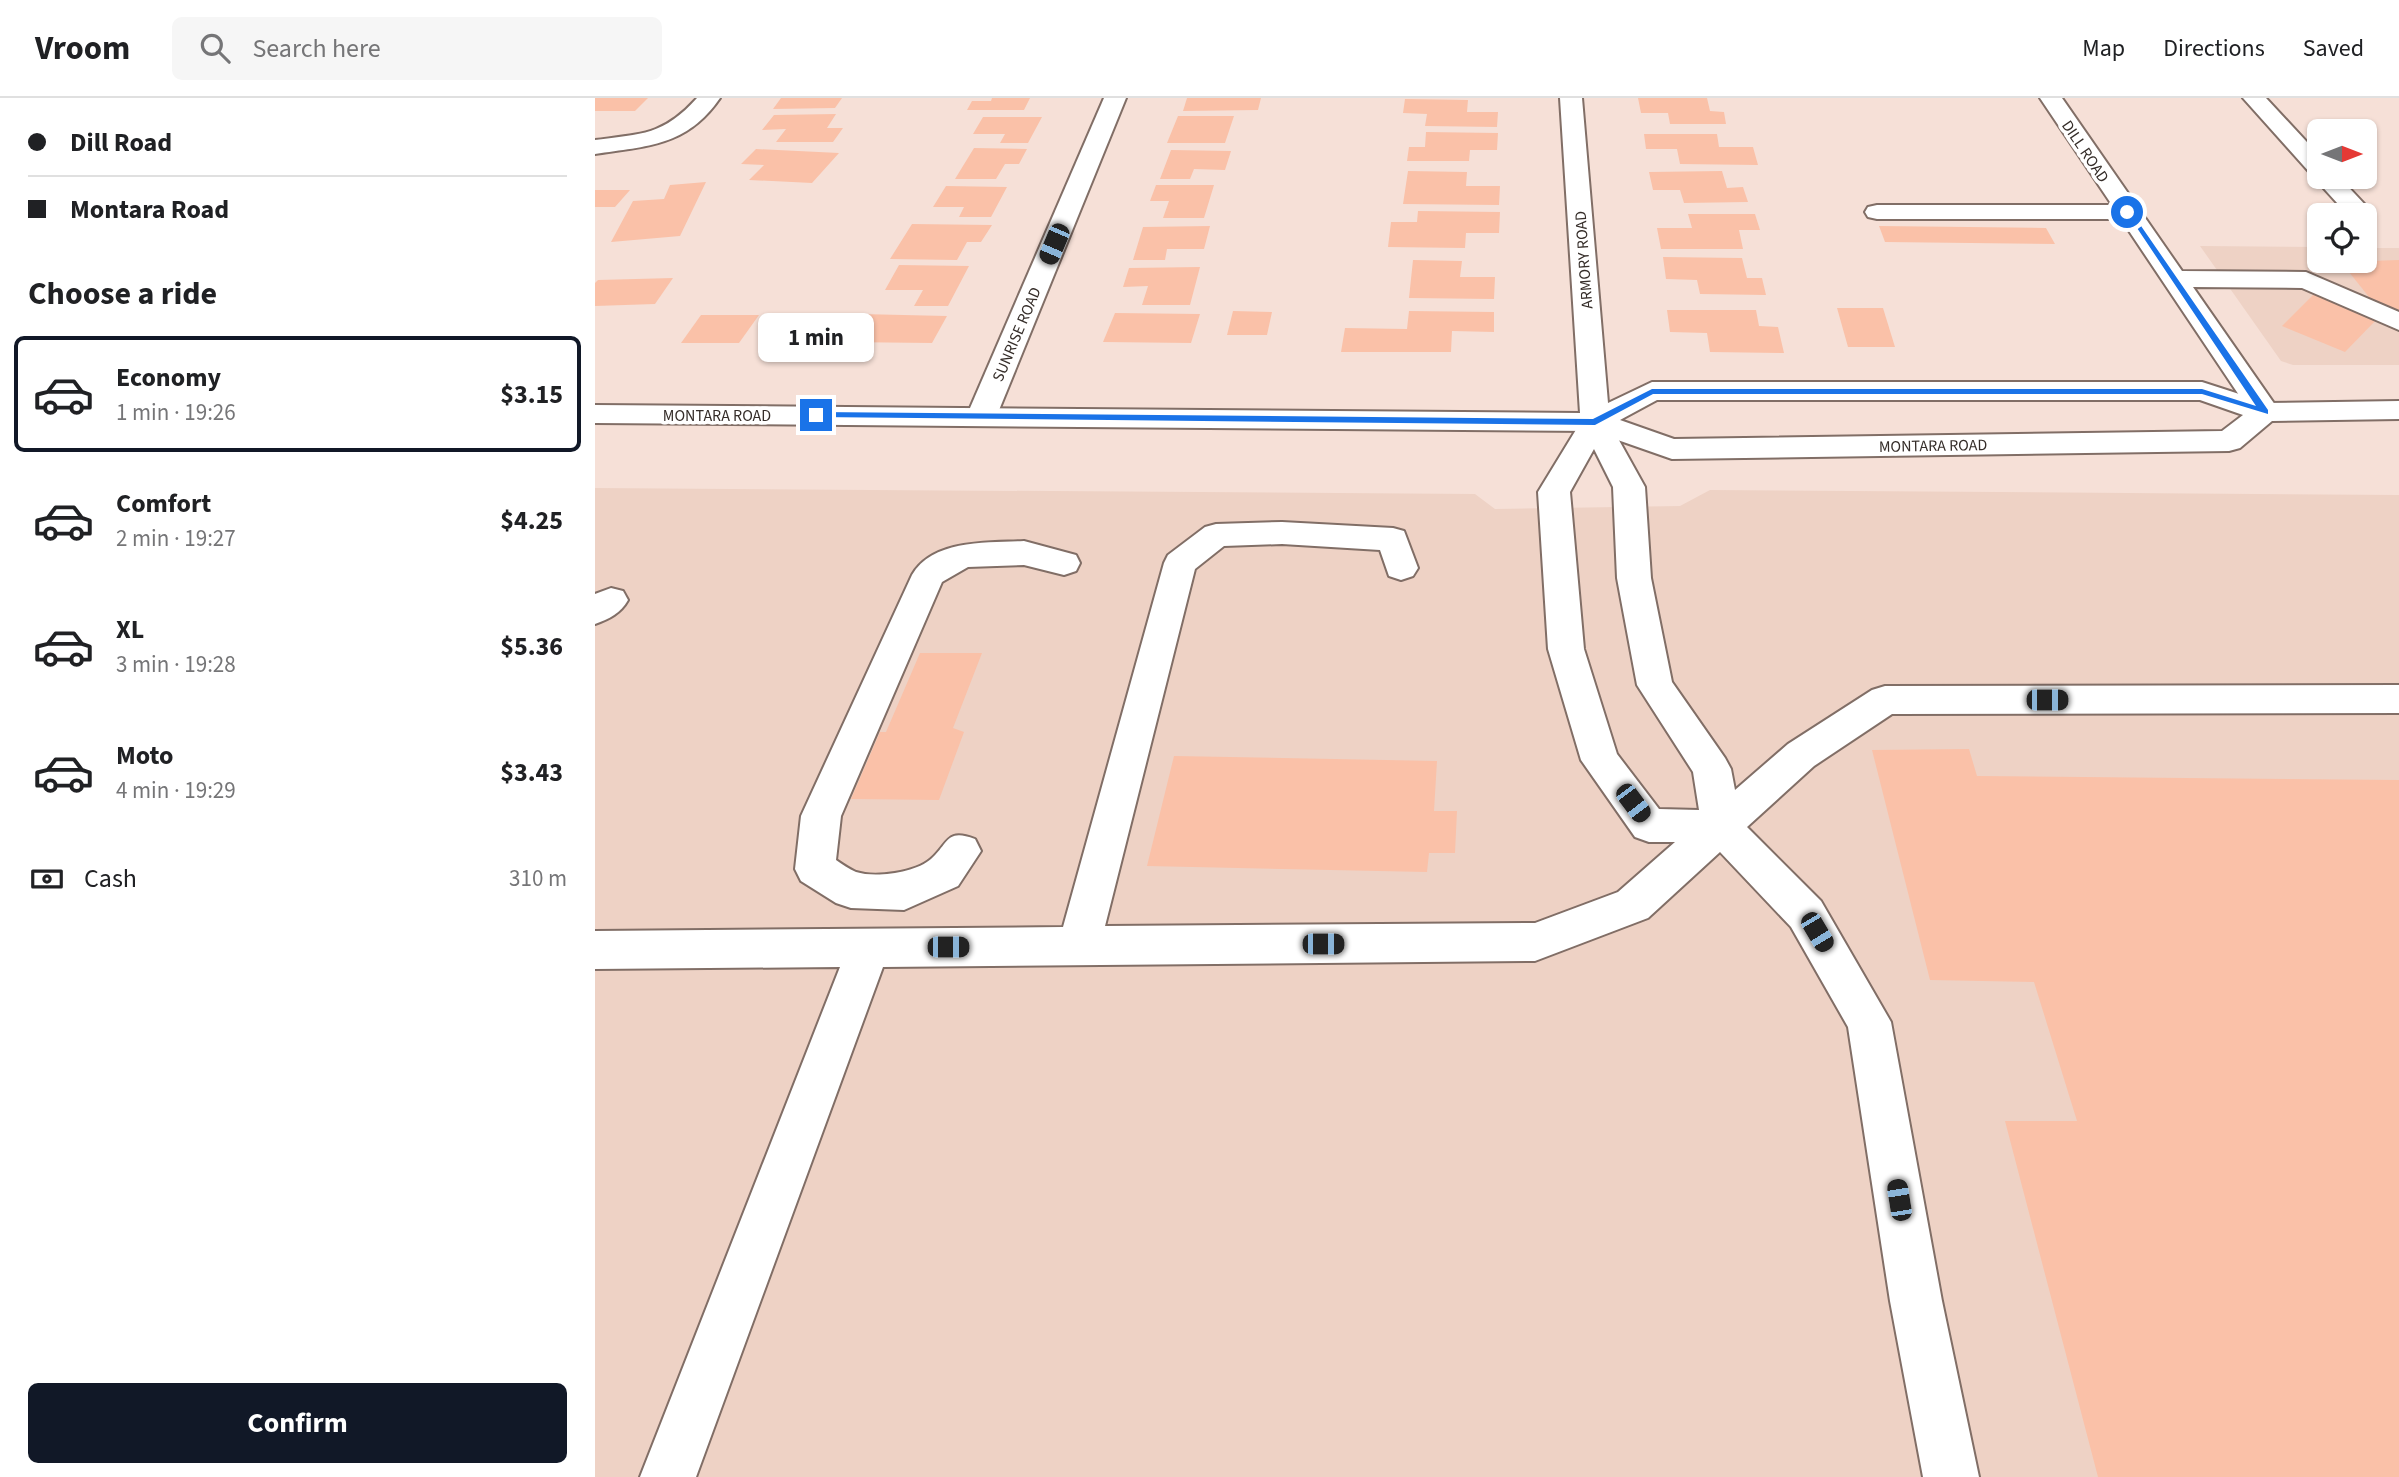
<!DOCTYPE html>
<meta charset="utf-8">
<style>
:root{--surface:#fff;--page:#f6f6f6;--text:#202124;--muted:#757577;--line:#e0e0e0;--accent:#111827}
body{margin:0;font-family:"Source Sans 3",sans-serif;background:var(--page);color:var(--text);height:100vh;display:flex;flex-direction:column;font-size:26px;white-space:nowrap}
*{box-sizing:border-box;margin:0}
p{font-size:23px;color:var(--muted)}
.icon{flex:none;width:38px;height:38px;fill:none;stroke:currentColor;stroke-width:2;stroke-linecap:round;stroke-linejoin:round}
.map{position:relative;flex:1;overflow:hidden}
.side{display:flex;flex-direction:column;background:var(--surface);width:595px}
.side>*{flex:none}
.top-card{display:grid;align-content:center;height:154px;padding:0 28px;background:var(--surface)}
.needle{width:46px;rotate:90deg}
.controls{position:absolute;left:1712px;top:21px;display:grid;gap:14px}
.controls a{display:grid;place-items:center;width:70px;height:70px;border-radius:10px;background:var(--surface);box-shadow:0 2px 5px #0004;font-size:35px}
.end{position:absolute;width:32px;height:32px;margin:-16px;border:9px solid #1a73e8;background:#fff;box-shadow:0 0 0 4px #fff}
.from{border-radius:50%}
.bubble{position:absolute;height:49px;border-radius:10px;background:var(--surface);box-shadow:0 2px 5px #0004;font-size:23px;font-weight:700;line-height:49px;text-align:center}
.car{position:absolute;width:21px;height:42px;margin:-21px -10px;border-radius:9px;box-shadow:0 0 5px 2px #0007;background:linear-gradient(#222 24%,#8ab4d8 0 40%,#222 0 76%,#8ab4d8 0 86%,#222 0)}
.top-card b{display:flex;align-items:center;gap:24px;height:66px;font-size:26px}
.top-card b+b{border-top:2px solid var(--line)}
.top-card i{width:18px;height:18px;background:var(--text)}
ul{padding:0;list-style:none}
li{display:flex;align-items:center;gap:21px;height:116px;margin:0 14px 10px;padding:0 14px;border:4px solid transparent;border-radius:10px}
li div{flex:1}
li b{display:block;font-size:26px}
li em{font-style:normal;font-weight:700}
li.on{border-color:var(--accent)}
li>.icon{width:63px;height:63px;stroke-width:1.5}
h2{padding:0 28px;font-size:32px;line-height:84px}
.pay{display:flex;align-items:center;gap:18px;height:77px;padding:0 28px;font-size:26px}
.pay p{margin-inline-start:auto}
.button{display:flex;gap:14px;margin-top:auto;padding:14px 28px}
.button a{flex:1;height:80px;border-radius:10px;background:var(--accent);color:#fff;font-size:28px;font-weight:700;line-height:80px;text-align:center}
header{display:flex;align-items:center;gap:42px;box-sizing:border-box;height:98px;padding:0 35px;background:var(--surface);border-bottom:2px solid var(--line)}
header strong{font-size:33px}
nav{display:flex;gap:38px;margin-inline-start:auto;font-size:24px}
.search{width:490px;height:63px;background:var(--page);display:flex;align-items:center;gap:18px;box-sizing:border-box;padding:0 24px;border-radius:10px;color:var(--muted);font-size:26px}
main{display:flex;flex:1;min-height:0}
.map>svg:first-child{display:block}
.built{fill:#eed2c5}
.building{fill:#fac1a8}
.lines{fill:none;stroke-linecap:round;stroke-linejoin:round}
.minor-casing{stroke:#816e66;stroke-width:4}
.major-casing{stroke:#816e66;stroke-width:4}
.minor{fill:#fff;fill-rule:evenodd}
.major{fill:#fff;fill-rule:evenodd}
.route{fill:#1a73e8}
.labels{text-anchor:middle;stroke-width:7;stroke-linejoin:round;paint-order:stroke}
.far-street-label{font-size:16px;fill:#352d29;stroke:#fff}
</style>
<header>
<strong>Vroom</strong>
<div class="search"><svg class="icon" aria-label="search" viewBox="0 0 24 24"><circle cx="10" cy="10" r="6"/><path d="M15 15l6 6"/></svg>Search here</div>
<nav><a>Map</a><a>Directions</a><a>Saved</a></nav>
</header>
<main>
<section class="side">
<div class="top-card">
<b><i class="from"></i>Dill Road</b>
<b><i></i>Montara Road</b>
</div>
<h2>Choose a ride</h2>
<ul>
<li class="on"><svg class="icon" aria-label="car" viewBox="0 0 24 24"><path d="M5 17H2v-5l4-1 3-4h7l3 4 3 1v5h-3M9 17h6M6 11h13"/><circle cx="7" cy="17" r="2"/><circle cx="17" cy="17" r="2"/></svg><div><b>Economy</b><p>1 min · 19:26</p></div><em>$3.15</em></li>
<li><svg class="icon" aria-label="car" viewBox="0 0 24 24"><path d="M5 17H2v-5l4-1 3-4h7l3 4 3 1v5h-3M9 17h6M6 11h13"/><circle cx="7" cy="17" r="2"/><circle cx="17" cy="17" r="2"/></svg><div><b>Comfort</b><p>2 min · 19:27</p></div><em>$4.25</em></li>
<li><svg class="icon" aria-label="car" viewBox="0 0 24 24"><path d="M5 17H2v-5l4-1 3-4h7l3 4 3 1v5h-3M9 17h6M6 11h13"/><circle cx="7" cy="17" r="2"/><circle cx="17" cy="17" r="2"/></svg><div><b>XL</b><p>3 min · 19:28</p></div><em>$5.36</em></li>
<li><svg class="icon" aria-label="car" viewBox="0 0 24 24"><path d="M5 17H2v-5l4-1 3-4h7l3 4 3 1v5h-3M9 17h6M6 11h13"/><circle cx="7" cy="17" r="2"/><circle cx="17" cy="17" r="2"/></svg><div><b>Moto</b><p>4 min · 19:29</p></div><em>$3.43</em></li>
</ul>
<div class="pay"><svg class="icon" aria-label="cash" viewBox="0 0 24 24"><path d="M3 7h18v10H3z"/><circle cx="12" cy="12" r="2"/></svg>Cash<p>310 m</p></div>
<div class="button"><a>Confirm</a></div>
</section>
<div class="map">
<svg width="1804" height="1379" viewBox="0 0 1804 1379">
<rect width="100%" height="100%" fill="#f6e0d7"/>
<g class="built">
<path d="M1605,148L1724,149V163H1769V150H1804V267H1698L1686,263Z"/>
<path d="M0,390L880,396L900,411L1085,408L1115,392L1804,397V1379H0Z"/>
</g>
<g class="building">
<path d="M0,0H53L40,13H0Z"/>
<path d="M186,0H247L240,10L178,11Z"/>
<path d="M397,0H435L429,12H372L377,3H396Z"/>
<path d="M592,0H666L663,12L588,13Z"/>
<path d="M1043,0H1112L1115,13L1129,14L1131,26H1075L1073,15H1046Z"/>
<path d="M810,1L873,2L872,14H903L902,29L830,28L832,16L808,15Z"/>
<path d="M241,16L232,30H248L238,44H181L191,31L167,32L179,17Z"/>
<path d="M583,18H639L630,45H572Z"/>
<path d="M388,19H447L433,45H405L410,36H378Z"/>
<path d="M831,34L903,35L902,52H875L874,63H812L814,49H830Z"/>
<path d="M1049,36H1122L1124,49H1158L1163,67L1085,66L1082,51H1051Z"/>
<path d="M379,50L432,51L424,66H410L401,81H360Z"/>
<path d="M161,51L244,55L217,85L154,82L169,67L146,66Z"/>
<path d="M576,52L636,53L630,72L599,71L595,81H565Z"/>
<path d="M813,73L872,74L871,88H905L904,107L808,106Z"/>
<path d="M1127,73L1132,90L1148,89L1153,104L1089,105L1085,92H1058L1054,74Z"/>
<path d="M111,84L85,138L16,144L38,103L69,101L75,87Z"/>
<path d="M561,87H619L609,120H568L574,103H555Z"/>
<path d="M351,88L412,89L396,119H364L369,109H338Z"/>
<path d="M0,92H35L20,109H0Z"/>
<path d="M823,113L905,114L904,135H871L870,150L793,149L796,124H822Z"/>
<path d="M1093,116H1160L1165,132H1144L1148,151H1066L1062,130H1097Z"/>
<path d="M317,126L397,127L386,144H372L362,162L295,161Z"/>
<path d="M615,128L609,151H572L570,162H538L548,129Z"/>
<path d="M1284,128L1451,130L1460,146L1290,144Z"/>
<path d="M1068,159L1147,160L1152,180H1167L1171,197L1105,196L1102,182L1071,181Z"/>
<path d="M818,162L867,163L865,179H900L899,201L814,200Z"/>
<path d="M1804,162V214L1778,204L1746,164Z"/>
<path d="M304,167L374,168L353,208H319L328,192H290Z"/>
<path d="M605,169L595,207H547L553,188L528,189L534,170Z"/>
<path d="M78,180L60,206L0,208V185L3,182Z"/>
<path d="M1721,194L1784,219L1750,254L1687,228Z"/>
<path d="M1242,210H1288L1300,249H1253Z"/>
<path d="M1072,212H1161L1164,228L1183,229L1189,255L1115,254L1112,235L1075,234Z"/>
<path d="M638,213L677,214L672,237H632Z"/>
<path d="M814,213L899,214V234L857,233L856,254H746L750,230L812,231Z"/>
<path d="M520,215L605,216L596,245L508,244Z"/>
<path d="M265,216L352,218L337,245L247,244Z"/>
<path d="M106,217H164L144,245H86Z"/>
<path d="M325,555H387L358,630L369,634L344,702L256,701L285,634H291Z"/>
<path d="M1374,651L1382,678L1804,682V1379H1503L1410,1023H1482L1439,884L1335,882L1277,652Z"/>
<path d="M579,658L842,663L839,713H862L860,755H834L832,774L552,768Z"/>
</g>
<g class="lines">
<defs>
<g id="minor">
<path d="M102,0H125C92,48 53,48 0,56V42C47,36 69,37 102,0Z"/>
<path d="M509,0H531L402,317L397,324L387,326L377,324L372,317Z"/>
<path d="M1445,0H1467L1587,173L1711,174L1804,214V232L1707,190L1598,189L1685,314L1680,321L1670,323L1660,321L1526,121H1282L1273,119L1270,114L1273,109L1282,107H1517Z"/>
<path d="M1648,0H1671L1724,57V79H1744L1775,112L1778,117L1775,122L1769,124V117H1753L1723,84L1721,77L1716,76Z"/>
<path d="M1000,315L1010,317L1050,389L1056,480L1077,584L1130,660L1136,671L1140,692L1193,646L1277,592L1290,588L1804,587V615L1297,616L1219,668L1152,729L1226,803L1296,924L1347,1203L1384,1379H1328L1295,1203L1253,929L1196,829L1125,754L1053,820L940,863L288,869L101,1379H45L245,869L0,871V833L468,829L569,465L573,457L610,429L621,426L687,424L798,430L809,433L823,470L818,478L806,482L794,478L785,452L687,446L629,448L600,471L510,828L940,825L1023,794L1080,744H1054L1040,739L986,662L953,551L943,394L990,317ZM999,351L1018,389L1022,480L1042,587L1098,674L1104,712L1064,711L1022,656L989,551L975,394Z"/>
<path d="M429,443L481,457L485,465L481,473L469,477L429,467L373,469L347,484L246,718L241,762C247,766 254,771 261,774C280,780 320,775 336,761C354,745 351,730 380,741L386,753L363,788L309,812L256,810L241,805L206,783L200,771L206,718L317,477C338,441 393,445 429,443Z"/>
<path d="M16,490L28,493L33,502C26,515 14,521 0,526V496Z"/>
</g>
<path id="major" d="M965,0H987L1013,305L1057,284H1607L1672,305L1804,303V321L1677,323L1645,350L1634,353L1077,361L997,333L0,325V307L985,315ZM1062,302H1605L1648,317L1627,333L1079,341L1025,322Z"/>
</defs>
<use href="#minor" class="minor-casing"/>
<use href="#major" class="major-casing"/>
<use href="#minor" class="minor"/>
<use href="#major" class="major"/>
</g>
<path class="route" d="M1530,112H1535L1673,312V316L1607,296H1058L1000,327L221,319L217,317L221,314L998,321L1057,291H1607L1661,308Z"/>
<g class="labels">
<g class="far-street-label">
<text transform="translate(1491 53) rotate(56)" y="6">DILL ROAD</text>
<text transform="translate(988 162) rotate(-94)" y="6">ARMORY ROAD</text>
<text transform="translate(421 236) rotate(-67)" y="6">SUNRISE ROAD</text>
<text x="122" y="323">MONTARA ROAD</text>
<text transform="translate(1338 347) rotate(-1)" y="6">MONTARA ROAD</text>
</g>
</g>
</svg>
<div class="controls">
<a><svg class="needle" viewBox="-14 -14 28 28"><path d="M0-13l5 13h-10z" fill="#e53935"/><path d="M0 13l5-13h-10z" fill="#757577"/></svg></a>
<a><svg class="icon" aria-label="locate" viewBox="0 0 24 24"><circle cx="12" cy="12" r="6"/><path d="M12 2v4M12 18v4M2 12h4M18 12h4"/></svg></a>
</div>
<i class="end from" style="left:1532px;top:114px"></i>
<i class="end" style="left:221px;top:317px"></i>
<div class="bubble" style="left:163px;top:215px;width:116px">1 min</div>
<i class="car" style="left:459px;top:146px;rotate:203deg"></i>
<i class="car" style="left:1452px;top:602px;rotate:90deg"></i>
<i class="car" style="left:1038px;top:705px;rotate:143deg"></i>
<i class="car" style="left:1222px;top:834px;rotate:149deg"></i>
<i class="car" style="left:728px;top:846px;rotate:90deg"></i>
<i class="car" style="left:353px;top:849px;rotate:90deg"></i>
<i class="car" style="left:1304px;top:1102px;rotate:351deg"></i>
</div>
</main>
